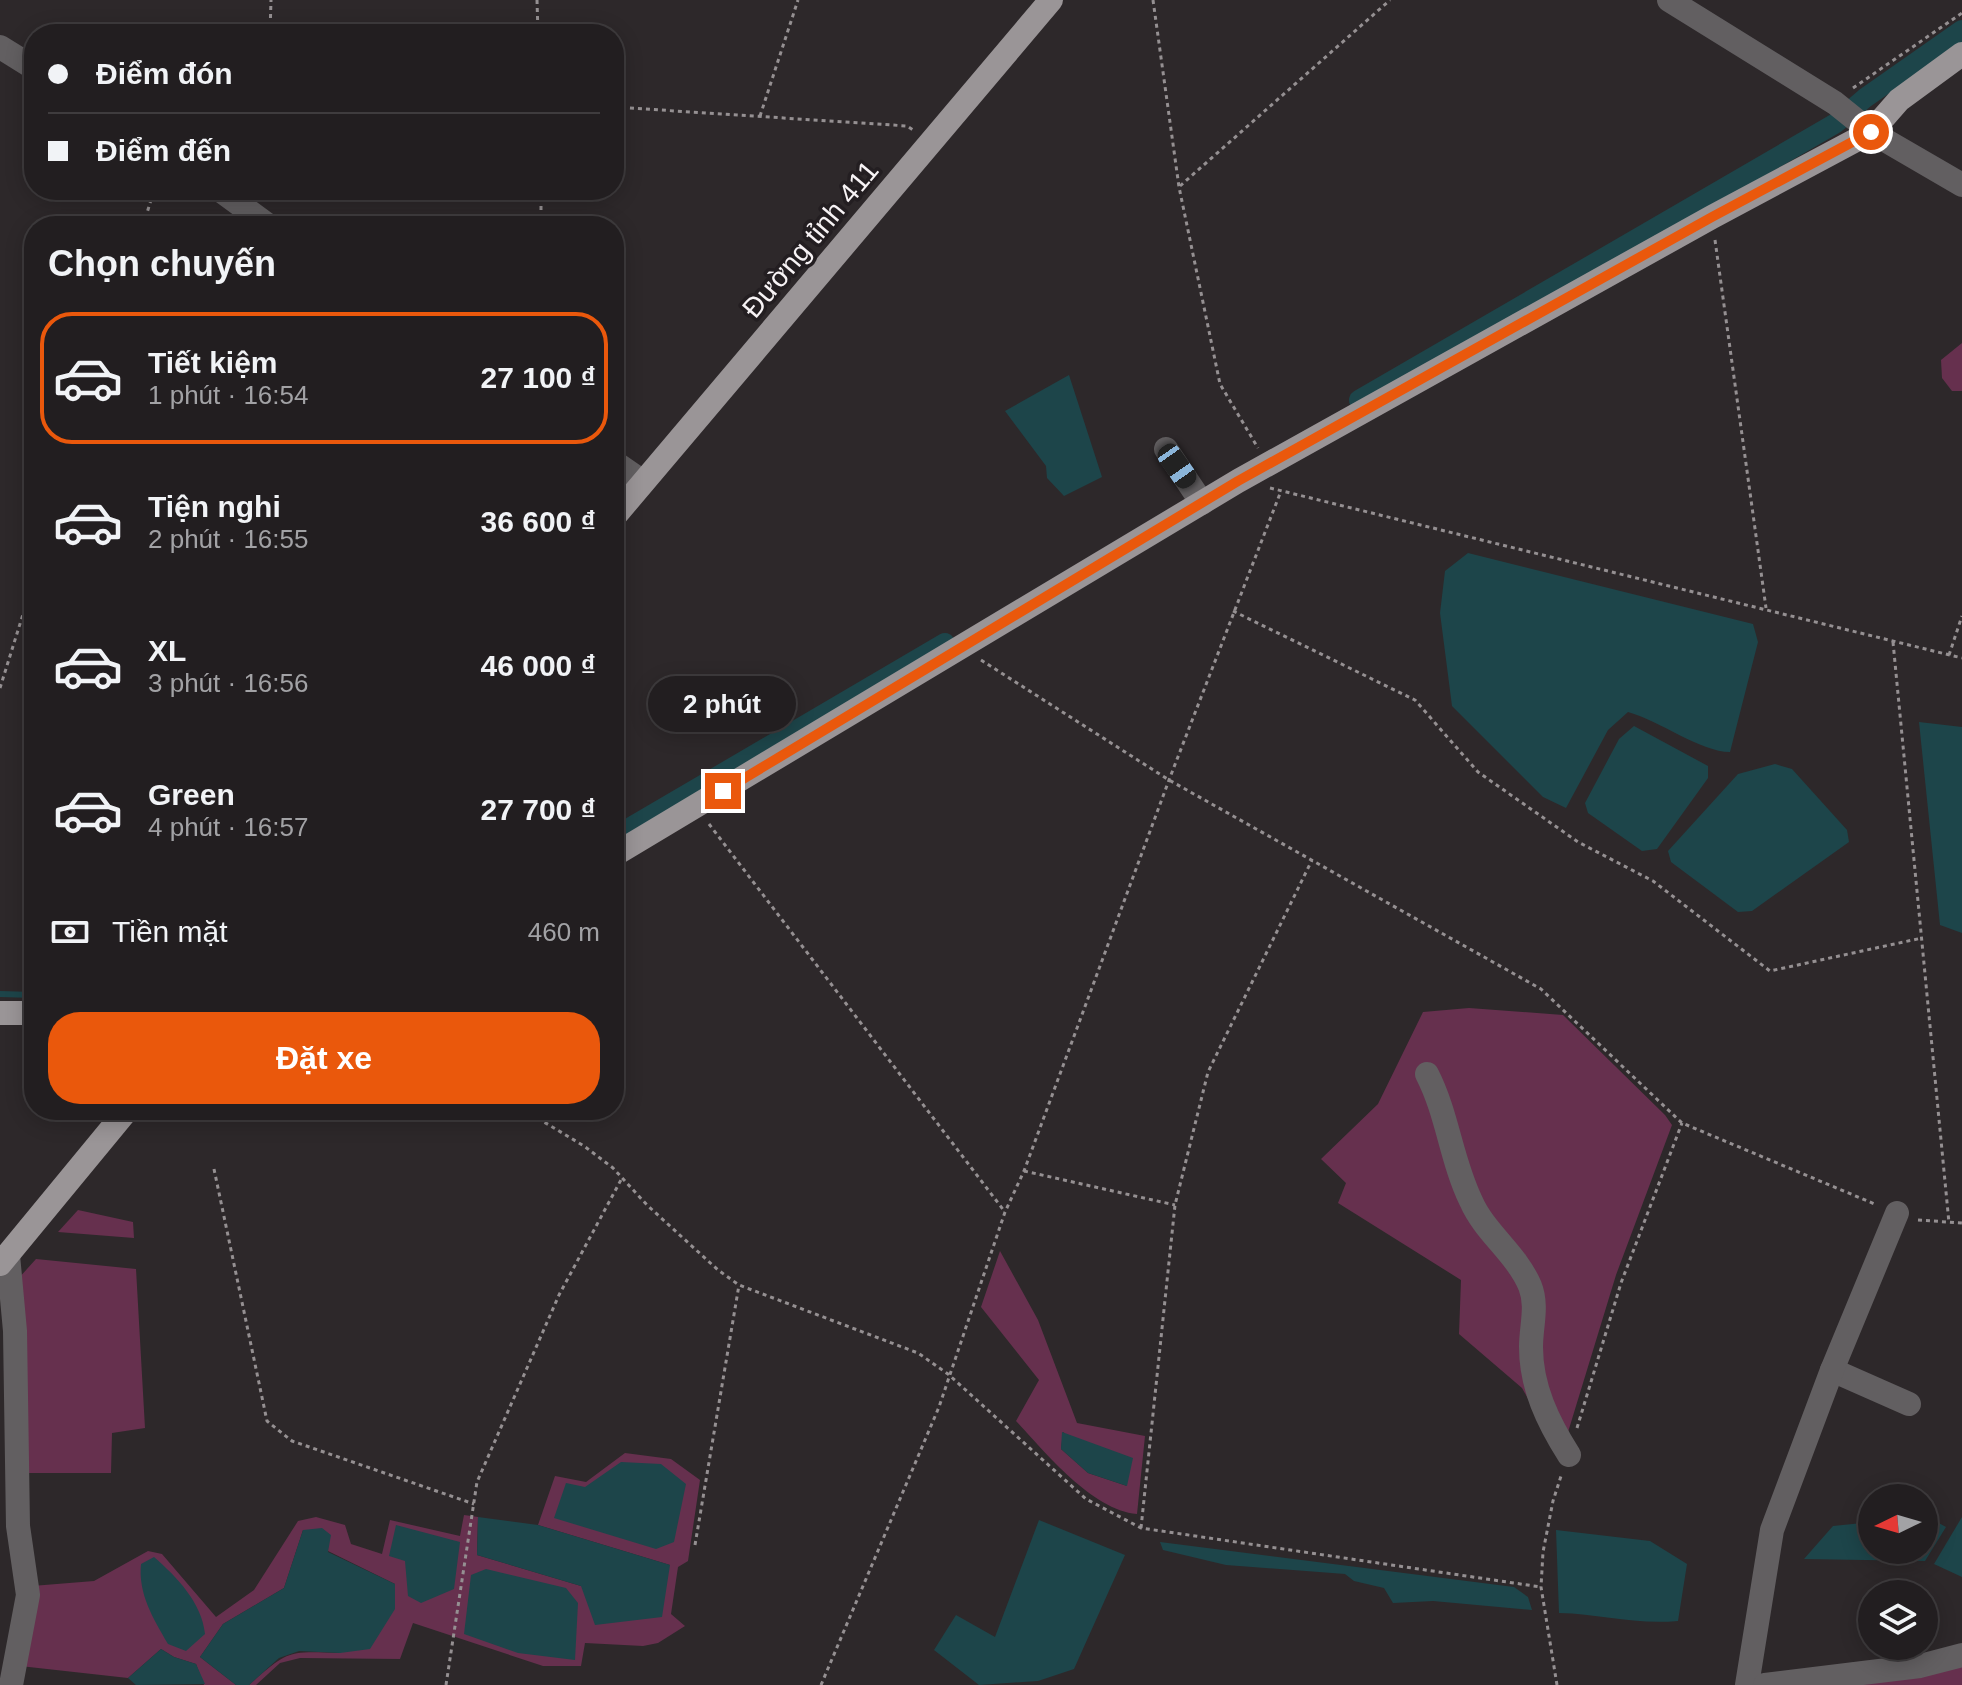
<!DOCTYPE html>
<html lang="vi">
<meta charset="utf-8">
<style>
:root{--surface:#221e20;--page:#2e2b2d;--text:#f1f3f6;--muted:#a2a2a5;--line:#3f3c3e;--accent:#ea580c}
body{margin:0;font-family:Arial,sans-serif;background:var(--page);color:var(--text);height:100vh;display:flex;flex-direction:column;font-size:30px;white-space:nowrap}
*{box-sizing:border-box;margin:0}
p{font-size:26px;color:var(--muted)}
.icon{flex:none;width:44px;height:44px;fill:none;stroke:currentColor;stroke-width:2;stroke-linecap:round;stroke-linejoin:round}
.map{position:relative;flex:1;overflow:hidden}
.sheet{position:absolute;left:24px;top:216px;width:600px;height:904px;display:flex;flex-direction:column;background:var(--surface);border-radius:32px;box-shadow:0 4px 20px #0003,0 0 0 2px var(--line)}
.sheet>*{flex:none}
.banner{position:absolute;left:24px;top:24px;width:600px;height:176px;border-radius:32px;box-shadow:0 4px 20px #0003,0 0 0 2px var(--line);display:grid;align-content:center;height:176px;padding:0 24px;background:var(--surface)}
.needle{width:52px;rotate:265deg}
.fabs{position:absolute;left:1858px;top:1484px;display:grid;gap:16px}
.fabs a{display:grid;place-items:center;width:80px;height:80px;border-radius:50%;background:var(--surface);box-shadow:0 4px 20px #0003,0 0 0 2px var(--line);font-size:40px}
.end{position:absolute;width:36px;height:36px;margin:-18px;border:10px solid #ea580c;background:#fff;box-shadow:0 0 0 4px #fff}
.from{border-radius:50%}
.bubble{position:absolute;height:56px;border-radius:28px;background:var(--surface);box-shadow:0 4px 20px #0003,0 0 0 2px var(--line);font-size:26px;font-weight:600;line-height:56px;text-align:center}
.car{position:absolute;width:24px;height:48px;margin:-24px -12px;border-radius:10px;box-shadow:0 0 6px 2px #0007;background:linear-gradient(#222 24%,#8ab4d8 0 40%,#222 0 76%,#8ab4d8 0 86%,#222 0)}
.banner b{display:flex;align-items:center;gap:28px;height:76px;font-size:30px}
.banner b+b{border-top:2px solid var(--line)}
.banner i{width:20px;height:20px;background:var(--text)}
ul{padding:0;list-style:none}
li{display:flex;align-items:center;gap:24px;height:132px;margin:0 16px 12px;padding:0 8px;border:4px solid transparent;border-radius:32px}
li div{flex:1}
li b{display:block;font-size:30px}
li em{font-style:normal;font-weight:600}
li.current{border-color:var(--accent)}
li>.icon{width:72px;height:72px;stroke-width:1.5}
h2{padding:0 24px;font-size:36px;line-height:96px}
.pay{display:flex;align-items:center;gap:20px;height:88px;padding:0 24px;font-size:30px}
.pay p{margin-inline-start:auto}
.action{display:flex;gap:16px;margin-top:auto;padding:16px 24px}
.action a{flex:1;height:92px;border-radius:32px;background:var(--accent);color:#fff;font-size:32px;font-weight:600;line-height:92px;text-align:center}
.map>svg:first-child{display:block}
.green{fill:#66304e;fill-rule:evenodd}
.water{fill:#1d454a}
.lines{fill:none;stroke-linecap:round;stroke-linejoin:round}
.stream{stroke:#1d454a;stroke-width:6}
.canal{stroke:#1d454a;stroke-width:20}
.path{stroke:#959092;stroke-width:3;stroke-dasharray:4 4;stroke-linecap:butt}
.minor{stroke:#625f61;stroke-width:24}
.major{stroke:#9a9597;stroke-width:24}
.route{stroke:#ea580c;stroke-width:10}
.labels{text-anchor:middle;stroke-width:7;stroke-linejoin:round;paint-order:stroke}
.street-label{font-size:28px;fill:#f7f3f5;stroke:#231e21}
</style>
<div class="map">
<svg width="1962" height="1685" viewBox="0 0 1962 1685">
<rect width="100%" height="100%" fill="#2d282a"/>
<g class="green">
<path d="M1962,343V391H1952L1942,378L1941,360Z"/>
<path d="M1469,1008L1563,1015L1665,1115L1672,1125L1616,1275L1565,1442L1551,1440L1522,1388L1459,1334L1461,1280L1338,1203L1346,1183L1321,1159L1378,1104L1423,1012Z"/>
<path d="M78,1210L133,1222L134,1238L58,1232Z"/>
<path d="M1000,1251L1038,1320L1077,1423L1145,1436L1137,1514C1092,1510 1046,1453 1016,1421L1039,1380L981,1307ZM1063,1432L1127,1486L1088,1473L1061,1449Z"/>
<path d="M36,1259L136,1269L145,1428L112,1433L111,1473H24L18,1279Z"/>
<path d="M625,1453L671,1459L700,1480L688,1561L678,1567L671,1614L685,1626L658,1643L643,1646L585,1643L581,1666H543L413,1623L400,1659L300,1658L280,1663L256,1685H249C288,1650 288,1651 340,1653L395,1584L328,1551L303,1530L284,1588L223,1624L200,1657L236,1685H204L196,1664L174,1657L161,1649L128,1678L20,1666L32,1586L94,1581L148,1551L162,1554L216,1617L254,1590L298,1521L316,1517L345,1525L351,1544L382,1554L390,1520L460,1536L464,1515L478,1517L477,1555L581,1586L670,1565L538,1525L555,1476L586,1482Z"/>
<path d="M1962,1662V1685H1823Z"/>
</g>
<g class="water">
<path d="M1069,375L1102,477L1064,496L1047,478L1046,466L1005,411Z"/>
<path d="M1468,553L1753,624L1758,642L1730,752C1701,752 1660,721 1628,712L1608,730L1566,808L1543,797L1452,706L1440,613L1445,571Z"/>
<path d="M1919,722L1962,727V933L1940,925Z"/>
<path d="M1634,726L1708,766V778L1657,849L1642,851L1588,813L1585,803L1619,739Z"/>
<path d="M1775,764L1792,769L1847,830L1849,842L1752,911L1738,912L1671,862L1668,851L1738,774Z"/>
<path d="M1062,1432L1133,1458L1127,1486L1088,1473L1061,1449Z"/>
<path d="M621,1462L661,1464L686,1484L674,1542L656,1549L554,1518L566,1483L585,1487Z"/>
<path d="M478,1517L538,1525L670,1565L662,1617L595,1625L581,1586L477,1555Z"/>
<path d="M1924,1517H1928L1946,1527L1925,1561L1804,1559L1833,1526L1872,1522V1550H1924Z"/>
<path d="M1962,1517V1577L1934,1564Z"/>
<path d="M1039,1520L1125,1555L1074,1669L1038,1681L979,1685L934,1650L956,1615L995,1637Z"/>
<path d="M396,1525L460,1542L454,1589L421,1603L408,1596L405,1561L389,1556Z"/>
<path d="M322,1528L331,1535L328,1552L395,1584V1609L370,1649L340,1653L299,1651L279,1658L249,1685H236L200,1657L223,1624L284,1588L303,1530Z"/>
<path d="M1556,1530L1650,1541L1687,1564L1678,1621C1635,1625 1601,1614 1559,1613Z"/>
<path d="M1160,1542L1514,1587L1528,1597L1532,1610L1433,1601L1393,1603L1384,1588L1354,1581L1345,1574L1226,1565L1163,1550Z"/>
<path d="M154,1557C177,1577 202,1603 205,1634L186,1651L168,1644C153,1618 138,1594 141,1564Z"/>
<path d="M486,1569L566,1588L578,1603L575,1660L518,1653L464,1634L471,1575Z"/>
<path d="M161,1649L174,1657L196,1664L205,1684L136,1685L128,1678Z"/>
</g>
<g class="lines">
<path class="stream" d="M0,994L34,995"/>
<g class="canal">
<path d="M1359,400L1836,123L1865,98L1962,30"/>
<path d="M614,837L945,643"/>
</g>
<g class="path">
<path d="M537,0L538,34"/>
<path d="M1153,0L1179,187L1220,384L1258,448"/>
<path d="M270,34L271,0"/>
<path d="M1853,88L1962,13"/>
<path d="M614,107L907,126L913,130"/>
<path d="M760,116L798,0"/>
<path d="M1180,186L1390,0"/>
<path d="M541,190V226"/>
<path d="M143,226L154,190"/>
<path d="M1715,240L1766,608"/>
<path d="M1270,488L1962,658"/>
<path d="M1233,611L1415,700L1478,772L1578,842L1653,881L1770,971L1922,938"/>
<path d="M1893,642L1949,1223"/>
<path d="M1949,655L1962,616"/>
<path d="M981,660L1169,780L1541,989L1682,1123L1877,1205"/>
<path d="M0,688L34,579"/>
<path d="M709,824L1005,1212"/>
<path d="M524,1110L584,1146L613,1168L647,1205L718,1270L739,1285L918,1353L948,1374L1086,1499L1141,1528L1541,1587"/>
<path d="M214,1169L267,1421L292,1441L474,1504"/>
<path d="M1024,1171L1175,1205"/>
<path d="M1918,1220L1962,1223"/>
<path d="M1577,1428L1621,1283L1682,1123"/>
<path d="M1141,1528L1175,1205L1208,1072L1312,860"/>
<path d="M695,1545L739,1285"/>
<path d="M446,1685L477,1482L559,1295L622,1178"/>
<path d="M821,1685L939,1407L1005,1212L1024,1171L1169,780L1281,491"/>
<path d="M1557,1685L1541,1587L1543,1552L1553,1501L1562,1473"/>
</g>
<g class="minor">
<path d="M1669,0L1835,103L1871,132L1962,185"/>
<path d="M0,47L34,68"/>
<path d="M220,190L269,226"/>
<path d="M1166,449L1202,503"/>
<path d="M614,462L643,482"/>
<path d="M1427,1074C1448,1115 1451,1160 1471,1201C1485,1233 1516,1253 1530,1286C1538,1306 1531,1326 1531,1347C1531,1387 1548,1422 1569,1455"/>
<path d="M8,1255L15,1331L18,1526L28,1595L11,1685"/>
<path d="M1832,1370L1909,1404"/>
<path d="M1747,1685L1772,1530L1832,1370L1897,1213"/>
<path d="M1765,1685L1920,1666L1962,1655"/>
</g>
<g class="major">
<path d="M614,517L1051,0"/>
<path d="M614,855L1238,481L1712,217L1871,132L1899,100L1962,54"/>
<path d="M0,1013H34"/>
<path d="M0,1264L127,1110"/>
</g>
</g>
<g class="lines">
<path class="route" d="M723,791L1238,481L1712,217L1871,132"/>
</g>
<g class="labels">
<g class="street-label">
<text transform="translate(810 239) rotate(-50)" y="10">Đường tỉnh 411</text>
</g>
</g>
</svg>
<div class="fabs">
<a><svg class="needle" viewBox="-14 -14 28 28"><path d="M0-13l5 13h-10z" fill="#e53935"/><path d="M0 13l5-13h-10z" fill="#a2a2a5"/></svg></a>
<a><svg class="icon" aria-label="layers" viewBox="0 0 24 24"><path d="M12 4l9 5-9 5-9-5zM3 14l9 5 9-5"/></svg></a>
</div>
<i class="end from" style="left:1871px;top:132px"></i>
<i class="end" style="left:723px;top:791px"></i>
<div class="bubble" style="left:648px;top:676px;width:148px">2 phút</div>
<i class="car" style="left:1177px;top:466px;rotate:145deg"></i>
<div class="banner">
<b><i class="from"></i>Điểm đón</b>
<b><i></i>Điểm đến</b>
</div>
<section class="sheet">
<h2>Chọn chuyến</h2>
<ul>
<li class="current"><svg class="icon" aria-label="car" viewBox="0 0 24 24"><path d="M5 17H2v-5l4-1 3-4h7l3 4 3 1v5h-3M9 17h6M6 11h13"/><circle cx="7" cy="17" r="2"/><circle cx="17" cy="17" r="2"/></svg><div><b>Tiết kiệm</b><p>1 phút · 16:54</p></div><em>27 100 ₫</em></li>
<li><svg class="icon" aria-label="car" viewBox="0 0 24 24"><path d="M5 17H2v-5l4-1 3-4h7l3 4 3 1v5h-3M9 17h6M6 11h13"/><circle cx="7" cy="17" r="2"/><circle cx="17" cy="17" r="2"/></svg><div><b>Tiện nghi</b><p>2 phút · 16:55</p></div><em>36 600 ₫</em></li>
<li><svg class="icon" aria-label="car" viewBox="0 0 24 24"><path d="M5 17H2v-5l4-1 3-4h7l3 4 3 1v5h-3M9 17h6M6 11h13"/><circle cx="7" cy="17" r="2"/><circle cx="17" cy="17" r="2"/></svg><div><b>XL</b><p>3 phút · 16:56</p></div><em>46 000 ₫</em></li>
<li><svg class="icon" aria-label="car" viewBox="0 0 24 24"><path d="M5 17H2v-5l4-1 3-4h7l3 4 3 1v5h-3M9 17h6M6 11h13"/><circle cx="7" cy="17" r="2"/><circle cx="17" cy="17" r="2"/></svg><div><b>Green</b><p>4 phút · 16:57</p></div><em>27 700 ₫</em></li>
</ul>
<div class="pay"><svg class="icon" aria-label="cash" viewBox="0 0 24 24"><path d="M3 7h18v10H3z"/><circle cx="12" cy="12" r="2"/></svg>Tiền mặt<p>460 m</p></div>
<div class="action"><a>Đặt xe</a></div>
</section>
</div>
